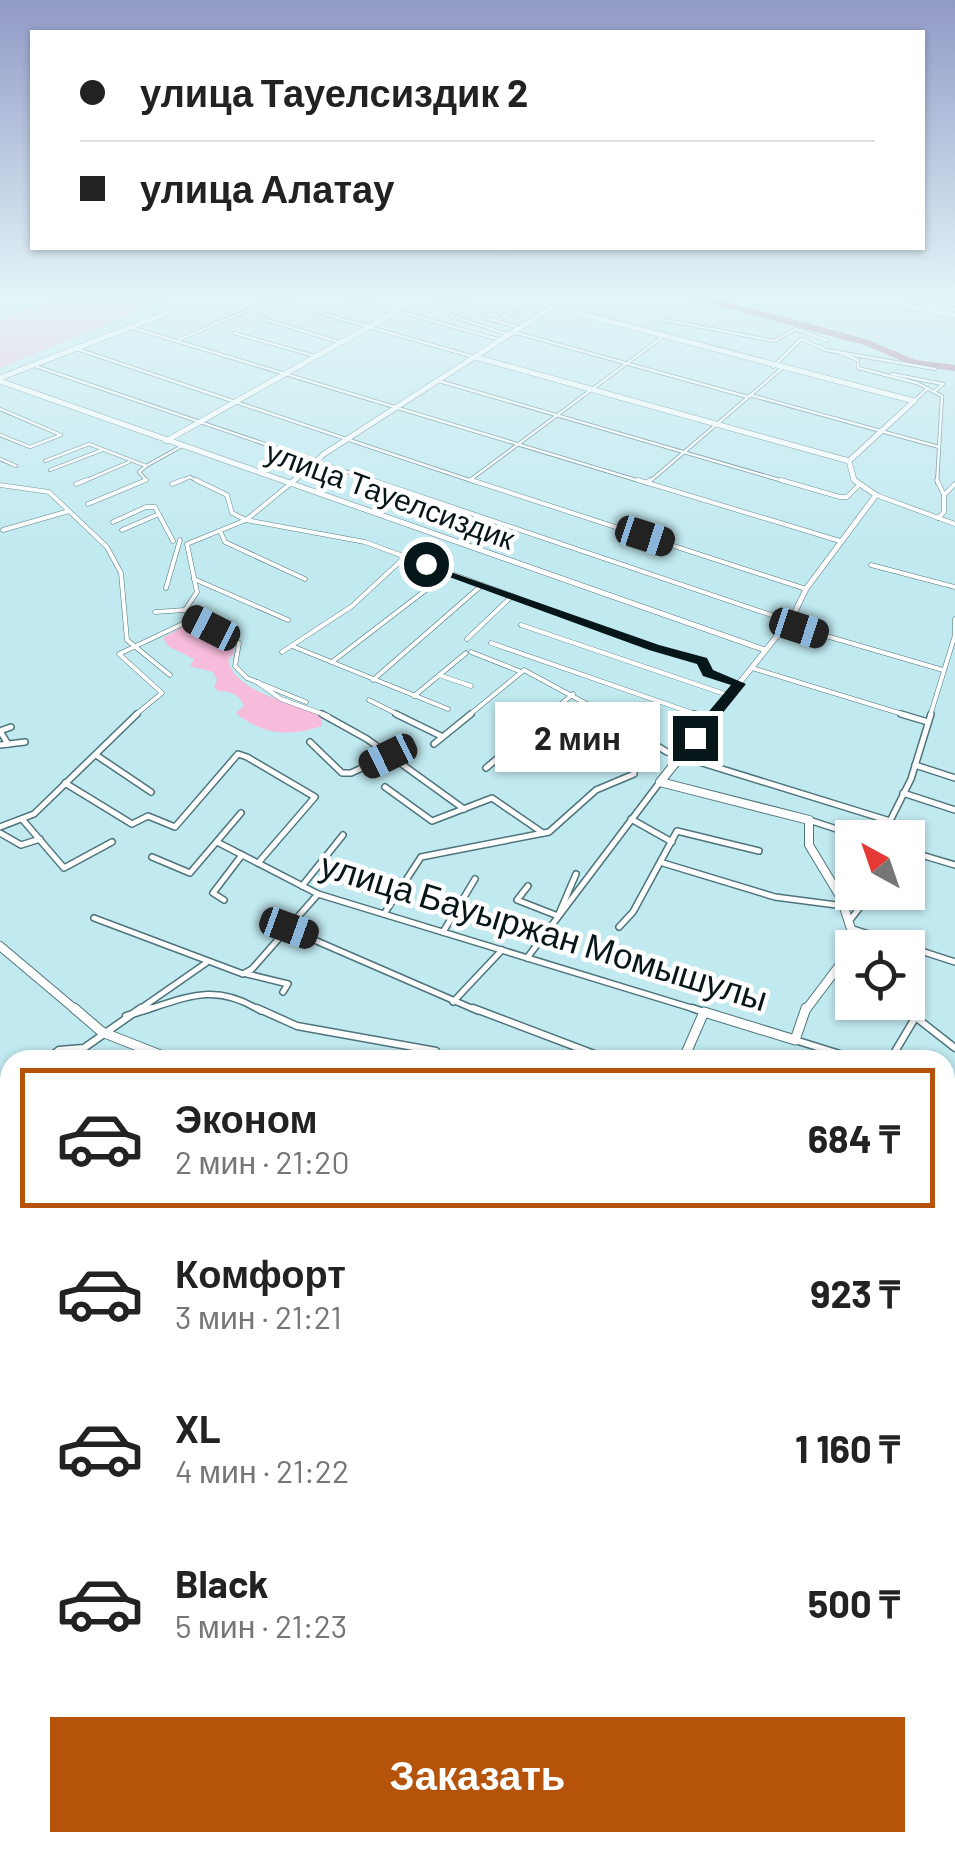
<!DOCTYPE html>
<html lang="ru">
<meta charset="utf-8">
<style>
:root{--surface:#fff;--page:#f2f2f2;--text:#222;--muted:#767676;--line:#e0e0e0;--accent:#b45309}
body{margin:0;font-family:Barlow,sans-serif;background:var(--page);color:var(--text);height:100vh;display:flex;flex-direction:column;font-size:38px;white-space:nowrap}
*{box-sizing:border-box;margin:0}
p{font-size:32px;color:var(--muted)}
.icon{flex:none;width:55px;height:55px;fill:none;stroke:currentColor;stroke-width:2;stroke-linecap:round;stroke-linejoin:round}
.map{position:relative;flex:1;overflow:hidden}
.side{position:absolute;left:0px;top:1050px;width:955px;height:802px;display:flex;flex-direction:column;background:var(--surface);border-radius:30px 30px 0 0;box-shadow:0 2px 8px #0004}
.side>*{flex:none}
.banner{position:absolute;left:30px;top:30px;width:895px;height:220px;border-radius:0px;box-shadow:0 2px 8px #0004;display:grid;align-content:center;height:220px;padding:0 50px;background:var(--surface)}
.needle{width:65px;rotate:320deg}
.fabs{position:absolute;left:835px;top:820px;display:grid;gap:20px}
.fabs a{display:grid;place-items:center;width:90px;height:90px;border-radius:0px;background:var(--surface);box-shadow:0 2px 8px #0004;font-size:50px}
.end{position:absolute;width:45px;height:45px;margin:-22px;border:12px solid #071619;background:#fff;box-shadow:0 0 0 5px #fff}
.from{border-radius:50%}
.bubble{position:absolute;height:70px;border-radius:0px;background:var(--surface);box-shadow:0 2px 8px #0004;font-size:32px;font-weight:700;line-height:70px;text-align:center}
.car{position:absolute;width:30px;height:60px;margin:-30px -15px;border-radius:12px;box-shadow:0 0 8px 2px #0007;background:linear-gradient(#222 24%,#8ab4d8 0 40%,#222 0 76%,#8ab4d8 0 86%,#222 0)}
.banner b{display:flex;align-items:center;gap:35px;height:95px;font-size:38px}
.banner b+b{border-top:2px solid var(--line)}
.banner i{width:25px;height:25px;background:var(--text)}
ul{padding:18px 0 0;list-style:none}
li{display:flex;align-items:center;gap:30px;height:140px;margin:0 20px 15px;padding:0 30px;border:5px solid transparent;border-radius:0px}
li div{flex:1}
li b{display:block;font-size:38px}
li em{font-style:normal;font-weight:700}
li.on{border-color:var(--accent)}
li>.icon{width:90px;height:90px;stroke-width:1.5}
.action{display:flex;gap:20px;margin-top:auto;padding:20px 50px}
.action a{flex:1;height:115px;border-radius:0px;background:var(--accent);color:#fff;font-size:40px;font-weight:700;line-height:115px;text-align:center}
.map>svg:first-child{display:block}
.green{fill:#f7bcdb}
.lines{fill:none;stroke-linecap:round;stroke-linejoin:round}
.river{stroke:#af7093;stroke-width:6}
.street-far4-casing{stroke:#4e747b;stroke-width:4}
.street-far3-casing{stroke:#4e747b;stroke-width:5}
.street-far2-casing{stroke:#4e747b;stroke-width:8}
.street-far1-casing{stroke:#4e747b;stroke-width:9}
.street-casing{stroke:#4e747b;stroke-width:10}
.secondary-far2-casing{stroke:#4e747b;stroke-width:6}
.secondary-far1-casing{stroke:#4e747b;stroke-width:10}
.secondary-casing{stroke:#4e747b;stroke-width:11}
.street-far4{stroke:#fff;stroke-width:2.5}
.street-far3{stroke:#fff;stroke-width:4}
.street-far2{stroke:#fff;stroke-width:5}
.street-far1{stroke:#fff;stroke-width:6}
.street{stroke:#fff;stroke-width:8}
.secondary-far2{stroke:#fff;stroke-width:5}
.secondary-far1{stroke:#fff;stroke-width:8}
.secondary{stroke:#fff;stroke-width:9}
.route{fill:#071619}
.labels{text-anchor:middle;stroke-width:9;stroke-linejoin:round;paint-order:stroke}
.far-street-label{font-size:30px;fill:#071619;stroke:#fff}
.street-label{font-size:35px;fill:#071619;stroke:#fff}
</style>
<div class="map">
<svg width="955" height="1851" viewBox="0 0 955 1851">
<rect width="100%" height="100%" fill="#c0e9f0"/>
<g class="green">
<path d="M51,296H174L0,368V320L55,300Z"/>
<path d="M193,621L231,641L234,653L228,660C234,692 293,703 321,715L322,726C290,737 262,735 236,713L244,706C240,694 229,691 218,691L214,687L217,680L213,672L190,666L194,659L168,646L163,638Z"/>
</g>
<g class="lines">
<path class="river" d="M693,296L865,342L915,363L955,368"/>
<defs>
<g id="street-far4">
<path d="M261,296L474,357"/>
<path d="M342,296L501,340"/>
<path d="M429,296L445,300"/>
<path d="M910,296L955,305"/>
<path d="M462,305L467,302L452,297L445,300L465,306L451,316L510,335"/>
<path d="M260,318L342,343"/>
<path d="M483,318L497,321L511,312L518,314"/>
<path d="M665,320L774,341L796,329L828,341"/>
<path d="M497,321L520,328"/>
<path d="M133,328L646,483"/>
<path d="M513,332L748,397"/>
<path d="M234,333L318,357"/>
<path d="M178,340L282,296"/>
<path d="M77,349L478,483"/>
<path d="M836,351L858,360V368L917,383L942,396L937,483"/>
<path d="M35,366L380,483"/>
<path d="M773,367L801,339L826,350L935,369"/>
<path d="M892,374L943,384L935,391"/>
<path d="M439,381L790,483"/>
<path d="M750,395L939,447"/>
<path d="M914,401L928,388"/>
<path d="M0,409L61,435L30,447L0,435"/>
<path d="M0,459L16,466"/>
<path d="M45,461L89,444L146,466L182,446"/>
<path d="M50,470L102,450"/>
<path d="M470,480L661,338"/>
<path d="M80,483L129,462"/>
<path d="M140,483L146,480L139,472L146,466"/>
<path d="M176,483L190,477L201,483"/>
<path d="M648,483L781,369"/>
</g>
<g id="street-far3">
<path d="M196,480L227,495L232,513L246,520L365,542L654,648L703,661L708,673L739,684"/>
<path d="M372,480L789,621L799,628L943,670"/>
<path d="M471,480L806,589"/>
<path d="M638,480L840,541"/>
<path d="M781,480L840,497H847L859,485"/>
<path d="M937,480L944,495"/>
<path d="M647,483L650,480"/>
<path d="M76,484L86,480"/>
<path d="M172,484L182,480"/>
<path d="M0,485L49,492L107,547L121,573L127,640L170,675"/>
<path d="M876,495L955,524"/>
<path d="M88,504L146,480"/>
<path d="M938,518L944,512V495L955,484"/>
<path d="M113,522L146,507H155L173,541"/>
<path d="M3,530L69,511"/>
<path d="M122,530L159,514"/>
<path d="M221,533L225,542L305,579"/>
<path d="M871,565L955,587"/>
<path d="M194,579L288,620"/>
<path d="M166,588L180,540"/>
<path d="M185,610L197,592L187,544L246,520L290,484"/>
<path d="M155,612L185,610L193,619L239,643L235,666L247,678L306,702"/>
<path d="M521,625L728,695"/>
<path d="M467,639L512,596"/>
<path d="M491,643L701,716"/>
<path d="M292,646L448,709"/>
<path d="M282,652L352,606L405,557"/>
<path d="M471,652L519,671"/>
<path d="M332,662L448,573"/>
<path d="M752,668L909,716"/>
<path d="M439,675L471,686"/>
<path d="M373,680L482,585"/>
<path d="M257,682L281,699L328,716"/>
<path d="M414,696L466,653"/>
<path d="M369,700L401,716"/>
<path d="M134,716L162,693L119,654L193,619"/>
<path d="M468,716L524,670L609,716"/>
<path d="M547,716L573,694"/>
<path d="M930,716L955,635V619"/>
</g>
<g id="street-far2">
<path d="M322,714L367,739L464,809"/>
<path d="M396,714L441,736"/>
<path d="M605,714L667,752L890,821L911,779L931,714"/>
<path d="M694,714L709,719"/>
<path d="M901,714L928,722"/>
<path d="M310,742L342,773H351L388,756"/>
<path d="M8,744L0,731L11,727"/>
<path d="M434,744L471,714"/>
<path d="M0,745L25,742"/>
<path d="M96,755L151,792"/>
<path d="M915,765L955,778"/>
<path d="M486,768L550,714"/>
<path d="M65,783L132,824L148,816L175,827L238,754L247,757L315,797L258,863"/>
<path d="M385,787L432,821L492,798L543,833"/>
<path d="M903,793L955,810"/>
<path d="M22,819L64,868L112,842"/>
<path d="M631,819L672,842"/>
<path d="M809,820L864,838"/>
<path d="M0,827L34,814L137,714"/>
<path d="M0,833L21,845L40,839"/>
<path d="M217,842L318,894L701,1011"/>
<path d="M908,851L955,865"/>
<path d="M152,857L190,873L241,813"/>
<path d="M663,863L775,897L844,906"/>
<path d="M302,886L343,835"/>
<path d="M528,886L517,900L558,916L576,874"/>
<path d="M224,900L213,893L242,855"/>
<path d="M384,914L421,857L549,832L596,790L634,774V763L655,746"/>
<path d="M94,918L243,974L252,969L318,894"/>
<path d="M850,920L872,892"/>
<path d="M619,927L633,912L677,831L759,851"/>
<path d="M289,929L478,1011"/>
<path d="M853,929L955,962"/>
<path d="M443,932L475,879"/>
<path d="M527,958L660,782"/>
<path d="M247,974L288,984L283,992"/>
<path d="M453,1002L502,950"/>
<path d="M896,1002L907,1011"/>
<path d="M137,1011L206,963"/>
<path d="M143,1011C190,996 216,983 261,1011"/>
</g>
<g id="street-far1">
<path d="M257,1008L297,1026L436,1051"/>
<path d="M473,1008L610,1060"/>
<path d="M692,1008L704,1012"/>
<path d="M904,1008L955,1048"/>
<path d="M126,1016L151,1008"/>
<path d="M795,1040L859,1060"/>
<path d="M46,1060L59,1050L84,1048L141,1008"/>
<path d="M890,1060L915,1018"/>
<path d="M0,1117L10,1104"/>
<path d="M945,1117L954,1089"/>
<path d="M0,1140L10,1142"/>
<path d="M945,1141L950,1147L945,1164"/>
<path d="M0,1183L10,1174"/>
<path d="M0,1358L10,1348"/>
</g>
<g id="street">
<path d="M0,1463L10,1471"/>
<path d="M945,1470L955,1471"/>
<path d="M945,1654L955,1656"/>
<path d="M945,1770L955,1713"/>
<path d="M615,1842L625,1851"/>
<path d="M425,1851L431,1842"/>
<path d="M687,1851L690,1842"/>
<path d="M911,1851L913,1842"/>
</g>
<g id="secondary-far2">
<path d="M513,296L914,401"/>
<path d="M855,296L955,315"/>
<path d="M475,357L849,461"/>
<path d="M0,378L211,296"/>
<path d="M0,381L765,650"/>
<path d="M166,441L423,296"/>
<path d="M849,461L914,401"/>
<path d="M290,484L324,454L552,307"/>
<path d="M713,716L793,616L806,589L876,495L854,480L849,461"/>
</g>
<g id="secondary-far1">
<path d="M715,714L660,782L809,820V845L841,898L852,932L848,954L805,1011"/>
<path d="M0,946L77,1011"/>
</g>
<g id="secondary">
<path d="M74,1008L102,1032L173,1060"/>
<path d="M683,1060L704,1012L795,1040L806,1008"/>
<path d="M945,1326L955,1329"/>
</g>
</defs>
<use href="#street-far4" class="street-far4-casing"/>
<use href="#street-far3" class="street-far3-casing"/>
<use href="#street-far2" class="street-far2-casing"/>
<use href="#street-far1" class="street-far1-casing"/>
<use href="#street" class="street-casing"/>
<use href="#secondary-far2" class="secondary-far2-casing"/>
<use href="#secondary-far1" class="secondary-far1-casing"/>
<use href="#secondary" class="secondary-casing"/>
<use href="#street-far4" class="street-far4"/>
<use href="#street-far3" class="street-far3"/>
<use href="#street-far2" class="street-far2"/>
<use href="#street-far1" class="street-far1"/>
<use href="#street" class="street"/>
<use href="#secondary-far2" class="secondary-far2"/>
<use href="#secondary-far1" class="secondary-far1"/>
<use href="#secondary" class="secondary"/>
</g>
<linearGradient id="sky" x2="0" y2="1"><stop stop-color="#9199c6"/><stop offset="0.53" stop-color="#e3f5f8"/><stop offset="1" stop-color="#e3f5f8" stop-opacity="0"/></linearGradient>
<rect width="955" height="555" fill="url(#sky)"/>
<path class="route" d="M422,562L659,645L707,658L713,670L746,684L700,741H690V734L731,685L703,676L697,664L649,650L422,567Z"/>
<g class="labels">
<g class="far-street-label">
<text transform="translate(390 496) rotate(20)" y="10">улица Тауелсиздик</text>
</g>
<g class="street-label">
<text transform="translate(544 932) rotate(17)" y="12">улица Бауыржан Момышулы</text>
</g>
</g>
</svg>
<div class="fabs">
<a><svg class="needle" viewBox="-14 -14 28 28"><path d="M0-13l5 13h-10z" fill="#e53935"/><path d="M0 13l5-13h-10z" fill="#767676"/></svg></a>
<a><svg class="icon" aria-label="locate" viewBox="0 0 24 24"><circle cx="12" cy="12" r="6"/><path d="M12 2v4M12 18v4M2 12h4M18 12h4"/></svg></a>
</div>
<i class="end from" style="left:426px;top:564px"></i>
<i class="end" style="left:695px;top:738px"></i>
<div class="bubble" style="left:495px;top:702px;width:165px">2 мин</div>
<i class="car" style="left:645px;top:536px;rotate:108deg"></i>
<i class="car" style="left:211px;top:628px;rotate:297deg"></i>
<i class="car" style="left:799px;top:628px;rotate:108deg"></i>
<i class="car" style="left:388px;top:756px;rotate:244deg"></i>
<i class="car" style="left:289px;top:928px;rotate:110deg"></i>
<div class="banner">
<b><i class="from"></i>улица Тауелсиздик 2</b>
<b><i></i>улица Алатау</b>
</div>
<section class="side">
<ul>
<li class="on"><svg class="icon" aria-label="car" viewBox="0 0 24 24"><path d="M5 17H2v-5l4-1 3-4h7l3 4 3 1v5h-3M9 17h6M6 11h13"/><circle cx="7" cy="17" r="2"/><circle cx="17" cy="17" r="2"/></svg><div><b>Эконом</b><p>2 мин · 21:20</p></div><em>684 ₸</em></li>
<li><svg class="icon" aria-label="car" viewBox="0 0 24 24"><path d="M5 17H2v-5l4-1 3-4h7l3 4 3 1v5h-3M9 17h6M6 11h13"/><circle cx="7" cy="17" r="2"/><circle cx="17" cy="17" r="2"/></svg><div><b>Комфорт</b><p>3 мин · 21:21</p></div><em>923 ₸</em></li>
<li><svg class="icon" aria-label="car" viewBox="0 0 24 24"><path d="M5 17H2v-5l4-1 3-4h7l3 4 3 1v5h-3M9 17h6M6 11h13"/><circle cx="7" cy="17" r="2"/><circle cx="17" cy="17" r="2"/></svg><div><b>XL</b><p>4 мин · 21:22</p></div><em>1 160 ₸</em></li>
<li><svg class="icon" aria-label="car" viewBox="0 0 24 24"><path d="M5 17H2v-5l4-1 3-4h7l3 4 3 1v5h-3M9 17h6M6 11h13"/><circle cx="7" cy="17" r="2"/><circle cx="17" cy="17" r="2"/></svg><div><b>Black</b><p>5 мин · 21:23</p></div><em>500 ₸</em></li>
</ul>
<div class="action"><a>Заказать</a></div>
</section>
</div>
